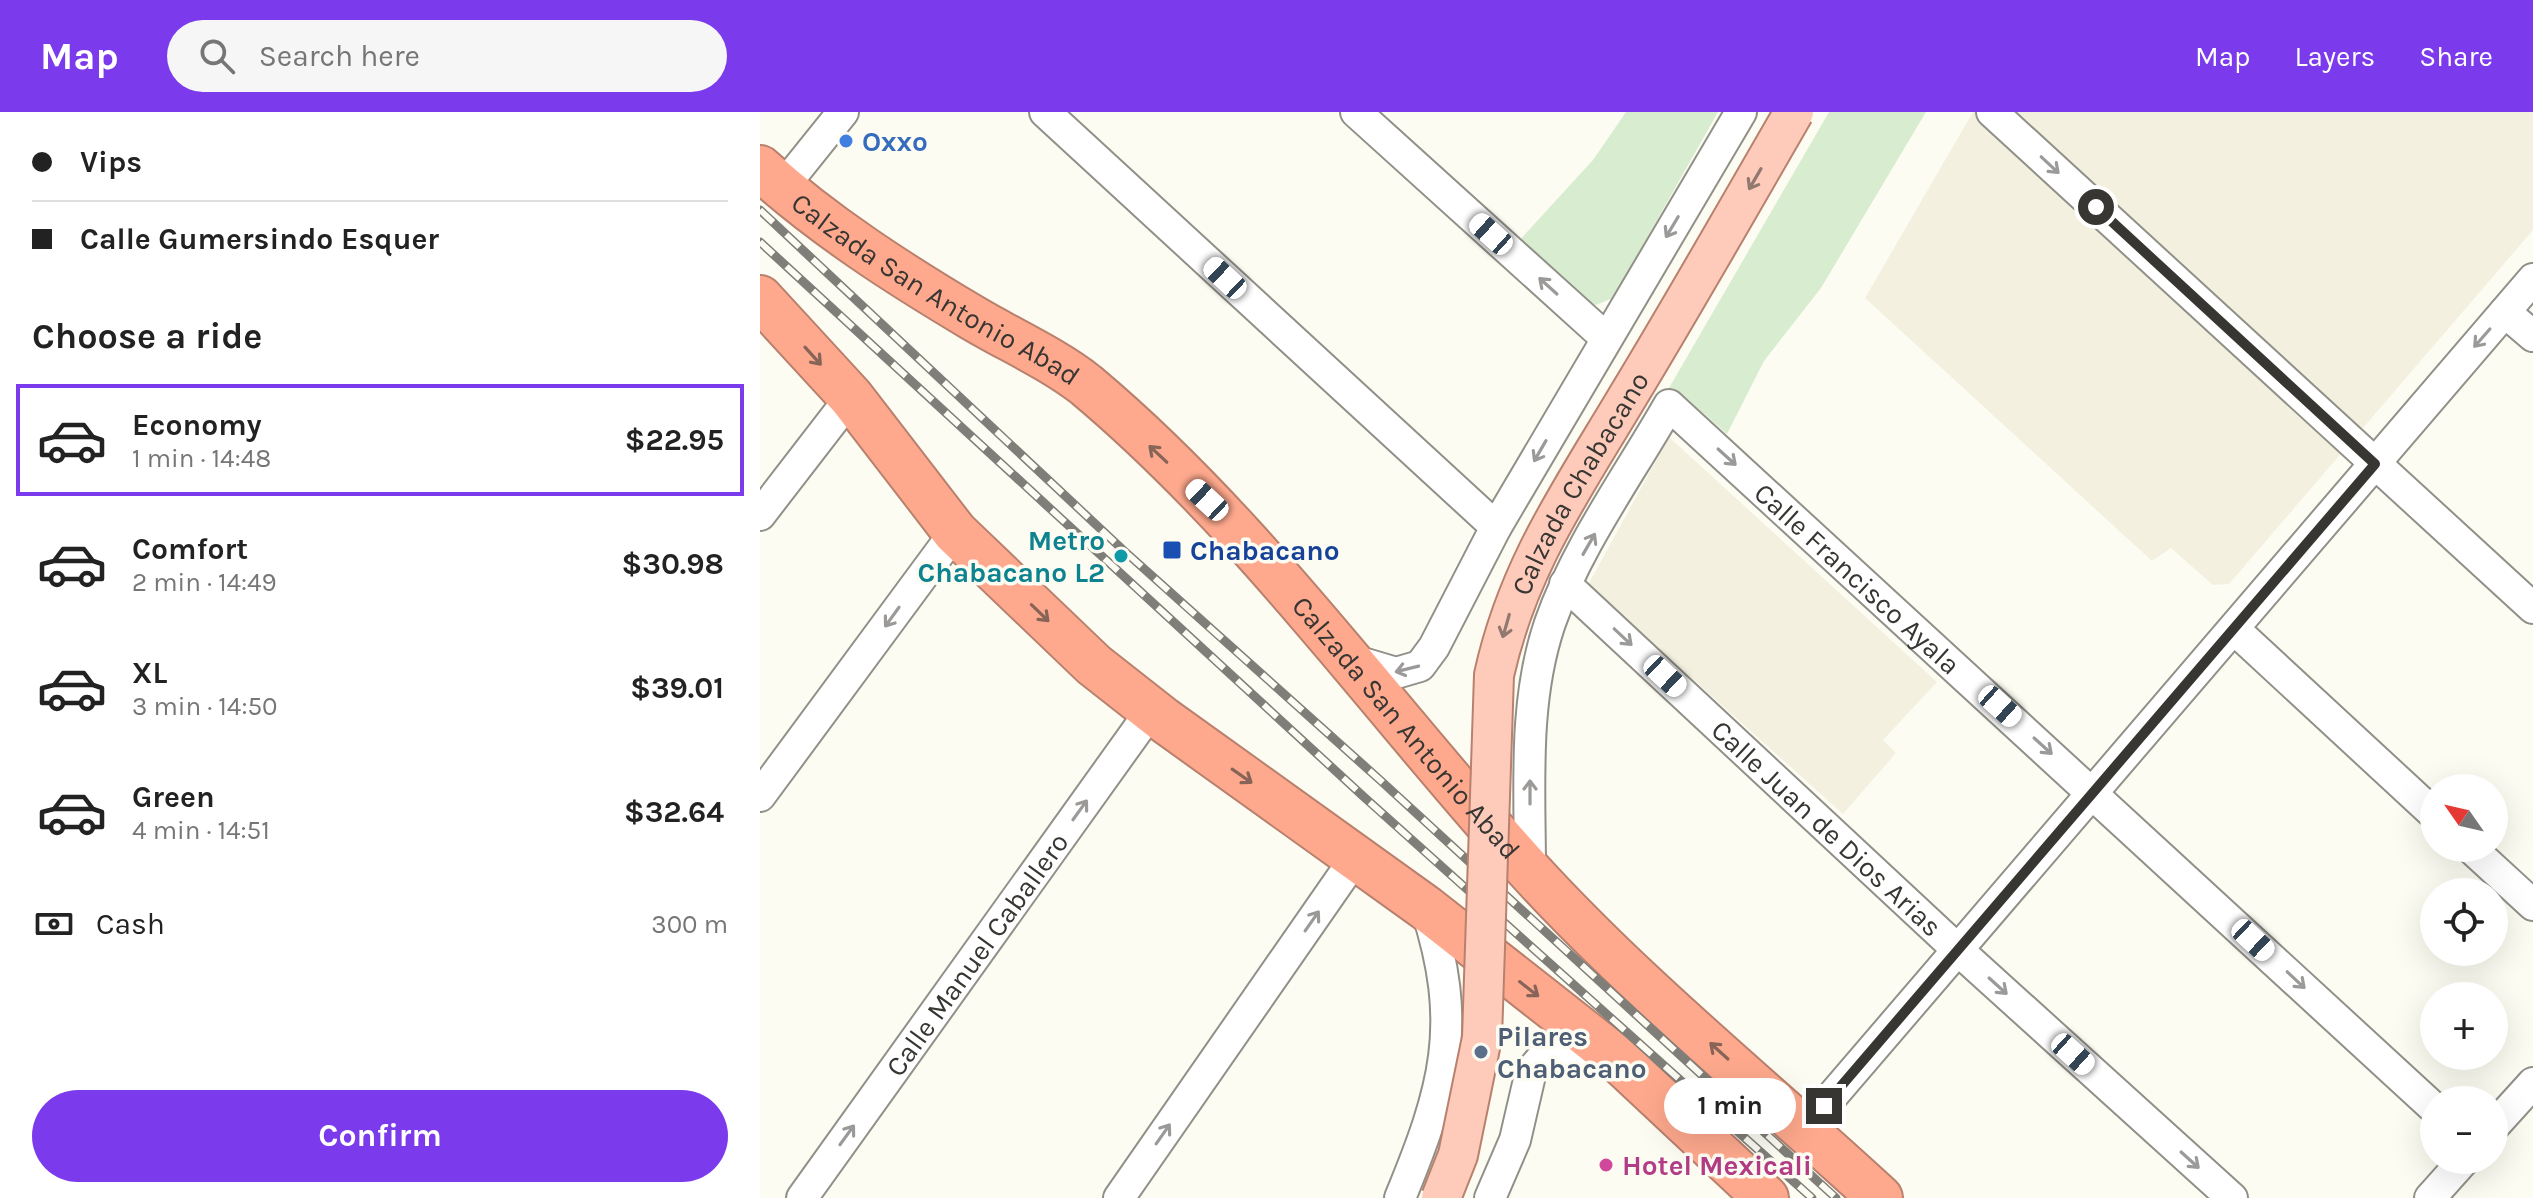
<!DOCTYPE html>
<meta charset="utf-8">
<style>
:root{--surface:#fff;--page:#f6f6f6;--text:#222;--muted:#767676;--line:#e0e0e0;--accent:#7c3aed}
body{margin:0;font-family:Karla,sans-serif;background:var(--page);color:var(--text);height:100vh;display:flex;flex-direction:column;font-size:30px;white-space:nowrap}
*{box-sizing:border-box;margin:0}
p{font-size:26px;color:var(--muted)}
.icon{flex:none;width:44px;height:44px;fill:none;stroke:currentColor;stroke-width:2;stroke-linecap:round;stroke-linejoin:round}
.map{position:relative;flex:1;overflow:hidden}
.drawer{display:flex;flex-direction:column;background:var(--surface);width:760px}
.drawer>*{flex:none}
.hud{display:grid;align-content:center;height:176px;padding:0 32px;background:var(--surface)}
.needle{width:52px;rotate:304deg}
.controls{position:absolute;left:1660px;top:662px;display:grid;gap:16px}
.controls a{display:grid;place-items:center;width:88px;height:88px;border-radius:50%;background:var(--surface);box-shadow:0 8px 32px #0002;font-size:40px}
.end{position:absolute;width:36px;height:36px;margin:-18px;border:10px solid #373633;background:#fff;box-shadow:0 0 0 4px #fff}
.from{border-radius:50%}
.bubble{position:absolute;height:56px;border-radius:28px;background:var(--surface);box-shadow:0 8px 32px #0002;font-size:26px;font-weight:700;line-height:56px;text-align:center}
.car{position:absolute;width:24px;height:48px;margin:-24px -12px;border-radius:10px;box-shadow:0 0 6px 2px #0007;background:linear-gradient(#fff 24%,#345 0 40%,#fff 0 76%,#345 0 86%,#fff 0)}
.hud b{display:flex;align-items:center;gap:28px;height:76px;font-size:30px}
.hud b+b{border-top:2px solid var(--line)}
.hud i{width:20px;height:20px;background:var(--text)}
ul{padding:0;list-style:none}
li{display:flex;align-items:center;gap:24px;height:112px;margin:0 16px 12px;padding:0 16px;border:4px solid transparent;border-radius:0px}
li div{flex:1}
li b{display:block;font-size:30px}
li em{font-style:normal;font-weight:700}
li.selected{border-color:var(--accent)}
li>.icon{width:72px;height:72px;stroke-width:1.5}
h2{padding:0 32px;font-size:36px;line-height:96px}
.pay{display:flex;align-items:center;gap:20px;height:88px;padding:0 32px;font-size:30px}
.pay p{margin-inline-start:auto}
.primary-button{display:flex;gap:16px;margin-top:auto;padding:16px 32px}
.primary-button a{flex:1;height:92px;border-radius:48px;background:var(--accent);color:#fff;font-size:32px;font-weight:700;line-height:92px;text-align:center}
header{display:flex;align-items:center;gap:48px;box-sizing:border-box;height:112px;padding:0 40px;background:var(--accent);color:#fff}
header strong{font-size:38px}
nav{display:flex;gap:44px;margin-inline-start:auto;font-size:28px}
.search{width:560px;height:72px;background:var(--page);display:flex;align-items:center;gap:20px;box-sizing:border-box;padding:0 28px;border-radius:44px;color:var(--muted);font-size:30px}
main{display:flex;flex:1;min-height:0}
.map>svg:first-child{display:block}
.built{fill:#f3f0e0}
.green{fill:#d8edcf}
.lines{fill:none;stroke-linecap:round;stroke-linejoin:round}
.minor-casing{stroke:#919088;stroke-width:34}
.highway-casing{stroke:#b8816e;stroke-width:48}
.minor{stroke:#fff;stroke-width:30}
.highway{stroke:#fea98d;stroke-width:44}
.rail-casing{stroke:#7f7e79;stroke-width:9}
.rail{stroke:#fdfcf3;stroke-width:6;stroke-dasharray:18;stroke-linecap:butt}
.major-bridge-casing{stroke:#b8816e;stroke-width:42;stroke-linecap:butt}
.major-bridge{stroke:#fecbbb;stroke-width:38}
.oneway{stroke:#9b9a99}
.oneway2{stroke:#917970}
.oneway3{stroke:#876457}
.route{stroke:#373633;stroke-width:10}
.shop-dot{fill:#3f7fe0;stroke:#fdfcf3;stroke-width:3}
.transit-dot{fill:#1a4fb4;stroke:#fdfcf3;stroke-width:3}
.culture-dot{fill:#0f9aa8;stroke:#fdfcf3;stroke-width:3}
.service-dot{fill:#5c6f8a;stroke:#fdfcf3;stroke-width:3}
.hotel-dot{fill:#d1479c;stroke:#fdfcf3;stroke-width:3}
.labels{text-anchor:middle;stroke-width:7;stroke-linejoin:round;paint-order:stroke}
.shop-label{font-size:28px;font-weight:bold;fill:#366cbe;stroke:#fdfcf3;text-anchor:start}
.street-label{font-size:28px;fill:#373633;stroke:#fdfcf3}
.culture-label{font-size:28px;font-weight:bold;fill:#0d838f;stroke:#fdfcf3;text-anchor:end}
.transit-label{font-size:28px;font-weight:bold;fill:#164399;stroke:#fdfcf3;text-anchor:start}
.service-label{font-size:28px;font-weight:bold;fill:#4e5e75;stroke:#fdfcf3;text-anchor:start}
.hotel-label{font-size:28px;font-weight:bold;fill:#b23c85;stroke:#fdfcf3;text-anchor:start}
</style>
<header>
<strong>Map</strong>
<div class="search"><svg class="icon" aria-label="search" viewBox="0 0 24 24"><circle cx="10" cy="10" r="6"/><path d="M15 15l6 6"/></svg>Search here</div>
<nav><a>Map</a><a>Layers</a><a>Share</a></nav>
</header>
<main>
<section class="drawer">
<div class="hud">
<b><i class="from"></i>Vips</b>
<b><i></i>Calle Gumersindo Esquer</b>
</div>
<h2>Choose a ride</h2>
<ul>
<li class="selected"><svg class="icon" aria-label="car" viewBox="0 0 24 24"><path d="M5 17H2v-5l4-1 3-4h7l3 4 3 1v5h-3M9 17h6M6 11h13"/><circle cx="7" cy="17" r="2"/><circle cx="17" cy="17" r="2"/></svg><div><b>Economy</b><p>1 min · 14:48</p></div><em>$22.95</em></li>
<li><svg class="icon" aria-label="car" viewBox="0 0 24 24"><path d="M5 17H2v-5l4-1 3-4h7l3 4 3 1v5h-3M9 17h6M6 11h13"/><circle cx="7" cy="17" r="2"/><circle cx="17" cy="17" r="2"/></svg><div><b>Comfort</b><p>2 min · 14:49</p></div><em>$30.98</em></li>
<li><svg class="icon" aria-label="car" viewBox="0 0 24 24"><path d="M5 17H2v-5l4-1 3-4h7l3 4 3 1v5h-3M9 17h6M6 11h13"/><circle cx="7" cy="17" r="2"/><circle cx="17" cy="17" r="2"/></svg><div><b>XL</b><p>3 min · 14:50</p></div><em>$39.01</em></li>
<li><svg class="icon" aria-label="car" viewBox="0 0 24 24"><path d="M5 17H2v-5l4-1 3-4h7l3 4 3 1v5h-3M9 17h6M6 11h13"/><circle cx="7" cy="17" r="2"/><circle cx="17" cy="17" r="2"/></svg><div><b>Green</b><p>4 min · 14:51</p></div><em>$32.64</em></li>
</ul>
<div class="pay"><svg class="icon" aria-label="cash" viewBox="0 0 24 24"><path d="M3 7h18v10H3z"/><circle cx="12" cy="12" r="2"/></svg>Cash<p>300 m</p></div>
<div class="primary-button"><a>Confirm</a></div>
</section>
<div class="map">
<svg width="1773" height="1086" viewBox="0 0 1773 1086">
<rect width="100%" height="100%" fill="#fdfcf3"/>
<g class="built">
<path d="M1213,0H1773V118L1469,472L1453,473L1411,436L1392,449L1105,186Z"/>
<path d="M909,325L1177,570L1123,628L1136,641L1083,702L828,473Z"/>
</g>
<g class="green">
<path d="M866,0H958L853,186L836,193L817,186L757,131L833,48Z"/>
<path d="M1069,0H1166L1061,176L1004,249L967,322L923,283L902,288Z"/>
</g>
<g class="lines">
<defs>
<g id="minor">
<path d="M285,0L736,415"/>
<path d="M596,0L846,226"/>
<path d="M1232,0L1773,496"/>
<path d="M22,76L83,0"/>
<path d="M1745,200L1773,224"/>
<path d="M0,403L91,285"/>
<path id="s1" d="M805,472L1199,839L1472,1086"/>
<path d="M1474,517L1674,702"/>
<path d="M589,547L636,561L660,554L674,535L736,415L981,0"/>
<path d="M0,684L195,420"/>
<path d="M1711,736L1773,793"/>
<path id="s2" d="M770,758C770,676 763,590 790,511C817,434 869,363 909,293L1674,996"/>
<path d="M1734,1014L1773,971"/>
<path d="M1044,1017L1773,167"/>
<path id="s3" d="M42,1086L391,599"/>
<path d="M359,1086L596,745"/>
<path d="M640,1086C685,977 704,913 666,796"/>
<path d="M730,1086L755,1028L771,959L781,947L808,935L846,942"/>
<path d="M1670,1086L1704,1048"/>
</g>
<g id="highway">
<path id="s4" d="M0,56C64,114 139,162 213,206C250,228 293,247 326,273C493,413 620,594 766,755C874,874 1002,977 1120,1086"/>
<path d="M0,186L91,285L195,420L334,553L404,608L666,796L853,943L1006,1086"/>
</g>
</defs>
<use href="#minor" class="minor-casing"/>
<use href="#highway" class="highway-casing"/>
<use href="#minor" class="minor"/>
<use href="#highway" class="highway"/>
<defs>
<g id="rail">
<path d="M0,98L362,437L620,668L1076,1086"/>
<path d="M0,130L604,685L1052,1086"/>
</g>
</defs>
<use href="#rail" class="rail-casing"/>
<use href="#rail" class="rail"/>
<defs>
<g id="major-bridge">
<path id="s5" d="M681,1086L698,1043L722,926L734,563C758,454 812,378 868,284C925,190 979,95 1034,0"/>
</g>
</defs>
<use href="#major-bridge" class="major-bridge-casing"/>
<use href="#major-bridge" class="major-bridge"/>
</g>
<defs><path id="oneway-shaft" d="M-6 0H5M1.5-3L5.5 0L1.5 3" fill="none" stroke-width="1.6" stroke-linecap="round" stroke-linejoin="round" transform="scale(2)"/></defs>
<g class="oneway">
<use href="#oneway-shaft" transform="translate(1290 53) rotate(43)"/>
<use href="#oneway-shaft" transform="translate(912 115) rotate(121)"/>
<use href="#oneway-shaft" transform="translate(788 174) rotate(-138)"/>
<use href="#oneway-shaft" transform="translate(1722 226) rotate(131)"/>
<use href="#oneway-shaft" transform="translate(780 339) rotate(120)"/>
<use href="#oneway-shaft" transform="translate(967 345) rotate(42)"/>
<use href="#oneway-shaft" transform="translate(829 432) rotate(-60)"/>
<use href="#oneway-shaft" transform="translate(132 505) rotate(126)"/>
<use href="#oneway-shaft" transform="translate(863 525) rotate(43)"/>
<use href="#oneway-shaft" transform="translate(647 557) rotate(166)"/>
<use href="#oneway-shaft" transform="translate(1283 634) rotate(42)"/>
<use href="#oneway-shaft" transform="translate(770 680) rotate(-90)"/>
<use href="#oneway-shaft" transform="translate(320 698) rotate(-54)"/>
<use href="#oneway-shaft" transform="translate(552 809) rotate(-55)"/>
<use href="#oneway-shaft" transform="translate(1536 868) rotate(43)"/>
<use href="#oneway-shaft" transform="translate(1238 874) rotate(42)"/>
<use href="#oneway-shaft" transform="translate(403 1022) rotate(-55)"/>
<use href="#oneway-shaft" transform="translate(87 1023) rotate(-54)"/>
<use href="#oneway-shaft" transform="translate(1430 1048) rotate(42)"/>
</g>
<g class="oneway2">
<use href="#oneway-shaft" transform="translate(995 67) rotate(120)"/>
<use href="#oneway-shaft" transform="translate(746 514) rotate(106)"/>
</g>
<g class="oneway3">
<use href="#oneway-shaft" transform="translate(53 244) rotate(48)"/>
<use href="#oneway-shaft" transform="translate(398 342) rotate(-137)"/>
<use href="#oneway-shaft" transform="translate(280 501) rotate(44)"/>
<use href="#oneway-shaft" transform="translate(482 664) rotate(35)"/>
<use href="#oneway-shaft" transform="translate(769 877) rotate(38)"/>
<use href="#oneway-shaft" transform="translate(959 939) rotate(-138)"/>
</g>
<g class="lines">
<path class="route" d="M1064,994L1615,352L1336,95"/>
</g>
<circle class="shop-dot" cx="86" cy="29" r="8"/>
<rect class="transit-dot" x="402" y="428" width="20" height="20" rx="4"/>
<circle class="culture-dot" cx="361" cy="444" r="8"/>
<circle class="service-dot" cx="721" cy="940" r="8"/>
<circle class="hotel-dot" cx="846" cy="1053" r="8"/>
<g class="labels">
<g class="shop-label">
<text x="102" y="39">Oxxo</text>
</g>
<g class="street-label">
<text dy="10" stroke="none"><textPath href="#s4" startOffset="214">Calzada San Antonio Abad</textPath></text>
<text dy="10" stroke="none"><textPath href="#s5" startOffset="740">Calzada Chabacano</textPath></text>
<text dy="10" stroke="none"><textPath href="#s2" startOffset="754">Calle Francisco Ayala</textPath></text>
<text dy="10" stroke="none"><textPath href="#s4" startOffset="862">Calzada San Antonio Abad</textPath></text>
<text dy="10" stroke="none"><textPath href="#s1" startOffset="358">Calle Juan de Dios Arias</textPath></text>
<text dy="10" stroke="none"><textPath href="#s3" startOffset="300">Calle Manuel Caballero</textPath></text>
</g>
<g class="culture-label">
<text x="345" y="438">Metro<tspan x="345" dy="32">Chabacano L2</tspan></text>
</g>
<g class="transit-label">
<text x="430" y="448">Chabacano</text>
</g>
<g class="service-label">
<text x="737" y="934">Pilares<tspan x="737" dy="32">Chabacano</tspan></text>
</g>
<g class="hotel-label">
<text x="862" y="1063">Hotel Mexicali</text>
</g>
</g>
</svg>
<div class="controls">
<a><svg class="needle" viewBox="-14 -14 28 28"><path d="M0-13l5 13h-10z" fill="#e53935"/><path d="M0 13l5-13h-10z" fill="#767676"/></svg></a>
<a><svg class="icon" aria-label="locate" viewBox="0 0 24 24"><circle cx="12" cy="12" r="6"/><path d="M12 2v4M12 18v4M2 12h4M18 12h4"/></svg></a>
<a>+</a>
<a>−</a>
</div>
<i class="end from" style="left:1336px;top:95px"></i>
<i class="end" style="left:1064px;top:994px"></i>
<div class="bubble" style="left:904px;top:966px;width:132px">1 min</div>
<i class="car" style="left:731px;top:122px;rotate:312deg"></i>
<i class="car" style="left:465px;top:166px;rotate:313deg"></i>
<i class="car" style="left:447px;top:388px;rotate:313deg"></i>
<i class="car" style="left:905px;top:564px;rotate:133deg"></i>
<i class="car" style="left:1240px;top:594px;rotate:132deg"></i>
<i class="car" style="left:1493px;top:828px;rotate:133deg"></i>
<i class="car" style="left:1313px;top:942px;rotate:132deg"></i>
</div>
</main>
